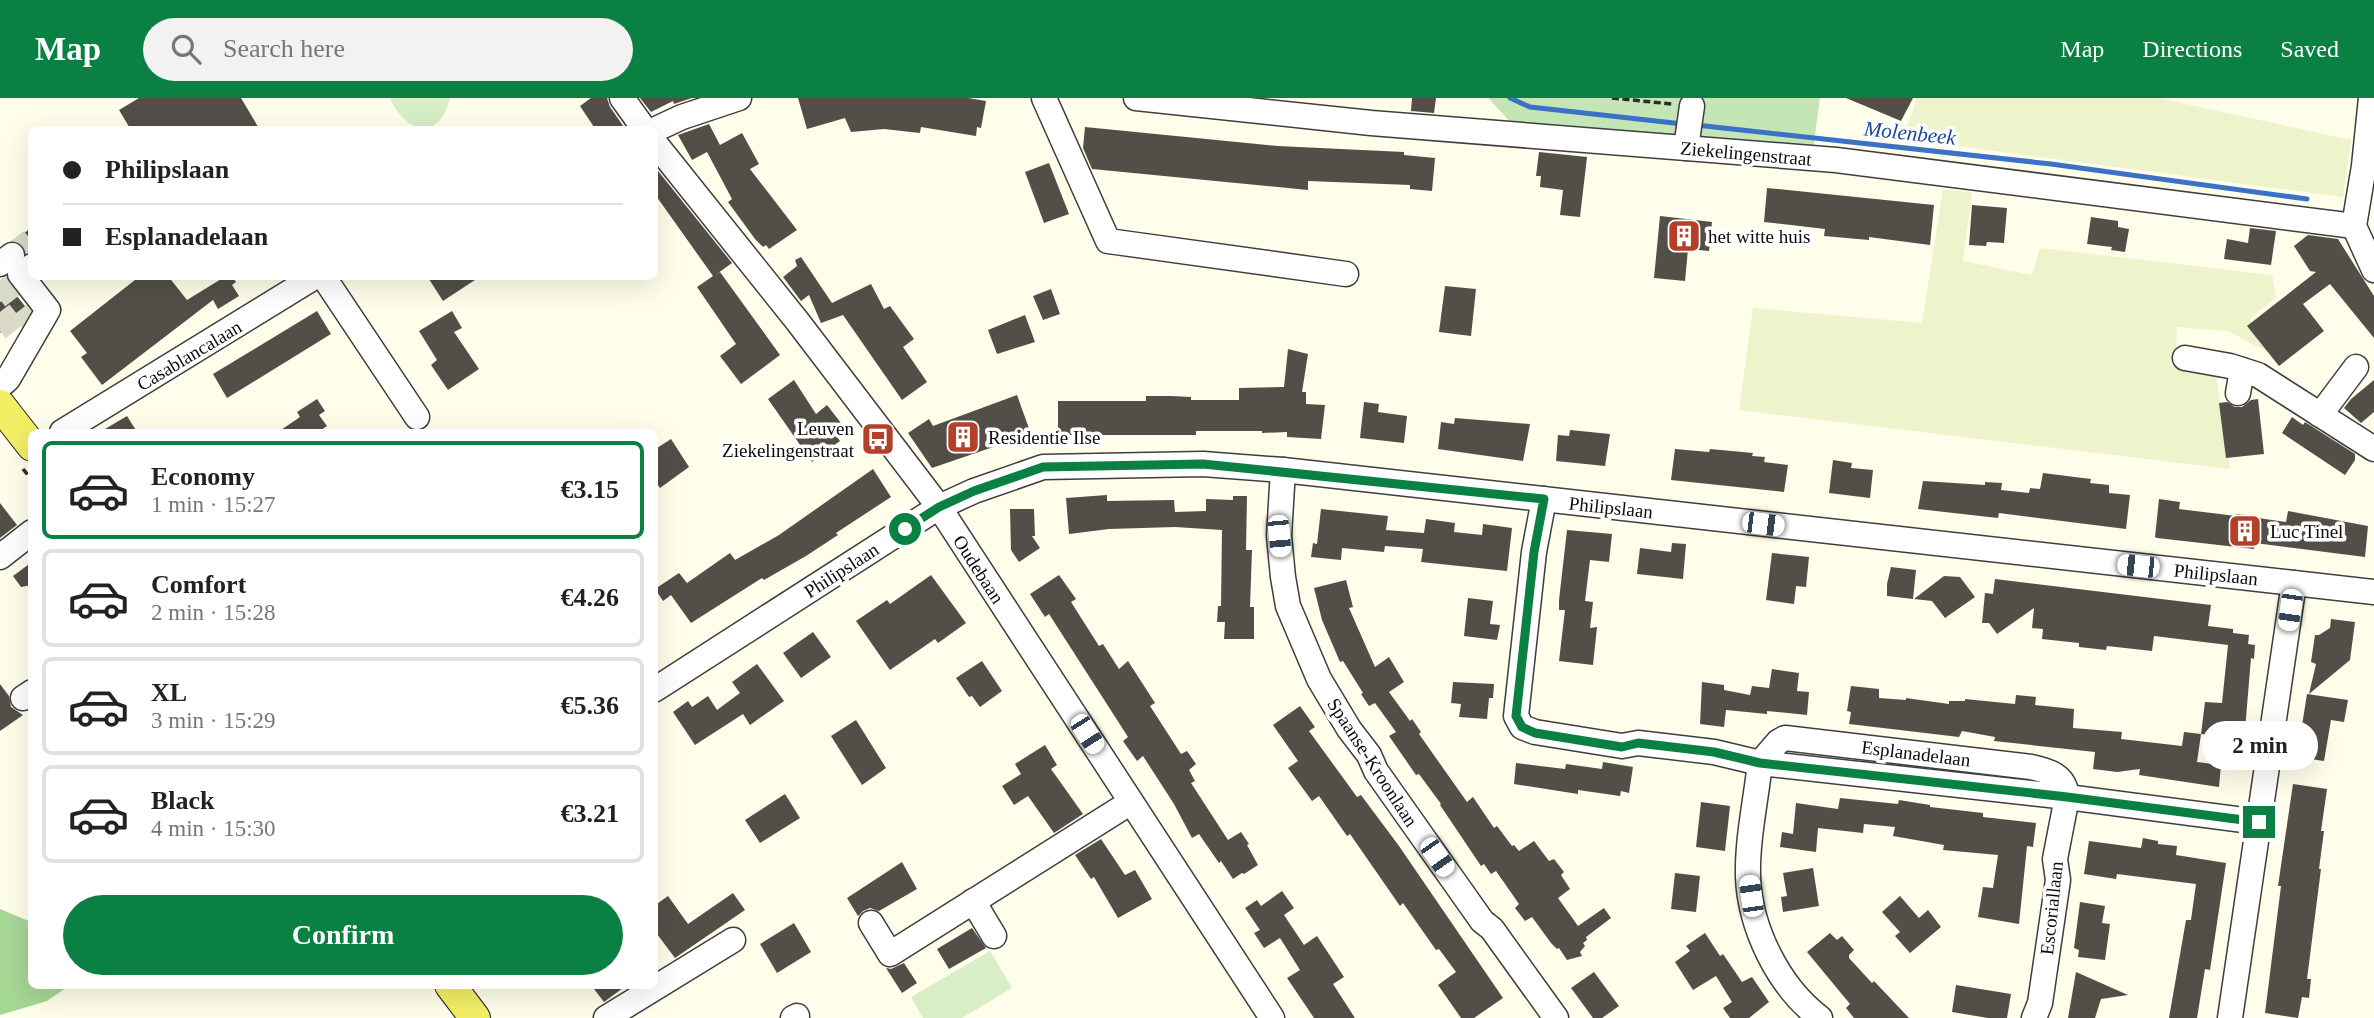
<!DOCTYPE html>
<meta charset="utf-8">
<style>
:root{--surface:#fff;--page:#f2f2f2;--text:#222;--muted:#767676;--line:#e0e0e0;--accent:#0b8043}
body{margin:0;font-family:"Times New Roman",serif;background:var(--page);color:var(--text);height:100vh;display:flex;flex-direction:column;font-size:26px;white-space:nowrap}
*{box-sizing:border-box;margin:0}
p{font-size:23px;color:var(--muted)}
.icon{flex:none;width:38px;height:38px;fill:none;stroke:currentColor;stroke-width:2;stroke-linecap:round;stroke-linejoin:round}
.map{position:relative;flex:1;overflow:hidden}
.panel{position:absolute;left:28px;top:331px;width:630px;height:560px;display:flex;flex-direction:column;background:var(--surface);border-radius:10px;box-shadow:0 7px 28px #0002}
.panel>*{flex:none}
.banner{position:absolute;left:28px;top:28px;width:630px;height:154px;border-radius:10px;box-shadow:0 7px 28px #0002;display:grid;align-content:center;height:154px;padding:0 35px;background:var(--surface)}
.end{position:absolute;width:32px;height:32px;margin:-16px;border:9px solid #0b8043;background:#fff;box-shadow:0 0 0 4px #fff}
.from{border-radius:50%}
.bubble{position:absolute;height:49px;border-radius:24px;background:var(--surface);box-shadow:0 7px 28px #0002;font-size:23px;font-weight:700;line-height:49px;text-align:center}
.car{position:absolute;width:21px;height:42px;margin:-21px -10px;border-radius:9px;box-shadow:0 0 5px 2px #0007;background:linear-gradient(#fff 24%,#345 0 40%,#fff 0 76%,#345 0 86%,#fff 0)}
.banner b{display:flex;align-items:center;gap:24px;height:66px;font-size:26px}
.banner b+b{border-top:2px solid var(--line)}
.banner i{width:18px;height:18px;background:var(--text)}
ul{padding:12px 0 0;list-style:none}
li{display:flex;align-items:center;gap:21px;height:98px;margin:0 14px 10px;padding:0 21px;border:4px solid var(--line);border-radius:10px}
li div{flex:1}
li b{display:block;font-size:26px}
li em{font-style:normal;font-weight:700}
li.current{border-color:var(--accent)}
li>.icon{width:63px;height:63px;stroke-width:1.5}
.cta{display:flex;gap:14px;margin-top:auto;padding:14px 35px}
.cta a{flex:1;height:80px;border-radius:42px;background:var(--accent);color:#fff;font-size:28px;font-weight:700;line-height:80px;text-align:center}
header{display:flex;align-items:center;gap:42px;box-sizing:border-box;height:98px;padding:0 35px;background:var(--accent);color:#fff}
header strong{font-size:33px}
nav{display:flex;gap:38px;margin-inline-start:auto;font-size:24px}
.search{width:490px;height:63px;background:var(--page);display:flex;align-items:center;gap:18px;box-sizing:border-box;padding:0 24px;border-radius:38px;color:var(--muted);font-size:26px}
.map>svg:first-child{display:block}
.farmland{fill:#edf3cb}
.green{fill:#c4e6b6}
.forest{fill:#a5d795}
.pitch{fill:#d8eec7}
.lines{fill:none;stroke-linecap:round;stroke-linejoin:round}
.stream{stroke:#3b71c7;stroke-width:5}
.building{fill:#534f48}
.minor-tunnel{stroke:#dadac9;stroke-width:24;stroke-dasharray:24 12;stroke-linecap:butt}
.minor-casing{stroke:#3e3e3e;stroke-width:27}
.major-casing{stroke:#1c1c1c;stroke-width:32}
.path{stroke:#2d2d2d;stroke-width:3.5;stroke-dasharray:7 3.5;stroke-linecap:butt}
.minor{stroke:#fff;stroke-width:24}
.major{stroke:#f3ef65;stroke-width:30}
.route{stroke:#0b8043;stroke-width:9}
.labels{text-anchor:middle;stroke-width:7;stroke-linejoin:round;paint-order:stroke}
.street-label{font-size:19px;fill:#0b0b0b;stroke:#fff}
.poi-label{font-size:19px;fill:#0b0b0b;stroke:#fff;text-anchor:start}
.water-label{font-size:21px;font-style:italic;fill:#1a4697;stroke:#fff}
</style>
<header>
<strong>Map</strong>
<div class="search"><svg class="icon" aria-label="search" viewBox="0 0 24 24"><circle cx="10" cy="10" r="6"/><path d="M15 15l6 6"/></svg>Search here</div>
<nav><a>Map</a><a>Directions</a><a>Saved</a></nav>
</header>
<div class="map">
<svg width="2374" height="920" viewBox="0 0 2374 920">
<rect width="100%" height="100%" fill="#fefeea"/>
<g class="farmland">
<path d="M1917,0H2159L2351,42L2343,99L1903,41Z"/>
<path d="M1943,92L1972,94L1963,163L2032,177L2040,150L2272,177L2276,199L2250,221L2279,260L2228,233L2177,229L2175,270L2215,271L2230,371L1739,312L1753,210L1922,225Z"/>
</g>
<path class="green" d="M1488,0H1820L1813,51L1514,28Z"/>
<path class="forest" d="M0,811L31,824L32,887H70L47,903L0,917Z"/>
<g class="pitch">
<path d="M390,0H450C439,44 406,36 390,0Z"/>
<path d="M990,853L1012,890L962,920H923L911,899Z"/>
</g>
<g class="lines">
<g class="stream">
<path d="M1510,0L1530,9L1683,26"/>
<path d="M1696,27L2051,66L2307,101"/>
</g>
</g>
<g class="building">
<path d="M139,0H241L260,32H131L119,12Z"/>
<path d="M591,0H607L610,9L626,32H596L580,8Z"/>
<path d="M640,0H692L674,6L673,3L651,14Z"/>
<path d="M798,0H968L986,3L981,30L977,29L976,38L921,29L920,35L884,31L851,34L845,20L807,31Z"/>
<path d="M1412,0H1436L1434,15L1411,13Z"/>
<path d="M1846,0H1913L1901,23Z"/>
<path d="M709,26L720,47L742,35L759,66L750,71L797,132L769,151L766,147L763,149L755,141L728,104L732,101L707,54L692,62L678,37Z"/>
<path d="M1085,29L1278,48L1404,54V57L1435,60L1432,93L1410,91V87L1308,83V92L1092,71L1083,50Z"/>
<path d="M1539,54L1587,59L1580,119L1560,117L1563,92L1540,89L1541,78H1536Z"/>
<path d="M1049,65L1069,116L1044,125L1025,74Z"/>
<path d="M654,68L732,165L714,178L720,174L780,257L741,286L720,258L736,246L697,189L713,178L654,95Z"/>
<path d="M1767,90L1934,107L1930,147L1869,139V142L1824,138L1825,131L1764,124Z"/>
<path d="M1972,107L2007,110L2004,145L1987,144L1986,148L1969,147Z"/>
<path d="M1660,118L1712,124L1709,153L1688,151L1685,183L1654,180Z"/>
<path d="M2091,119L2118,123V129L2129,131L2125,154L2111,152L2112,149L2087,146Z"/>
<path d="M32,129V153L27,155L23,148L14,143Z"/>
<path d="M2250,130L2276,133L2271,167L2224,161L2227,141L2248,145Z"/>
<path d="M2308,137L2338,141L2374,198V240L2330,186L2303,206L2324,233L2279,268L2247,228L2316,174L2310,173L2294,148Z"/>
<path d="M801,159L832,205L871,186L884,211L890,208L914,241L903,249L927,284L902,302L843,217L821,225L809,197L801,203L783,179L797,168L795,162Z"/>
<path d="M140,178H168L187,202L226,178H232L236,184L232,187L239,198L218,211L213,202L102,287L81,259L87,255L70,233Z"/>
<path d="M427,178H481L443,203Z"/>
<path d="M1445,188L1476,191L1471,238L1439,234Z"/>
<path d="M1051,191L1060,216L1043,222L1033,198Z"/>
<path d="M13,193L28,212L0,235V204Z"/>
<path d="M317,213L331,236L227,300L213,276Z"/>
<path d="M452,213L462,230L454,234L479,271L448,292L431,267L437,262L419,233Z"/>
<path d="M1025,217L1035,244L997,256L988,232Z"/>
<path d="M1288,251L1308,256L1302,294H1306V306L1325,307L1321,341L1287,339V334L1262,335V333H1196V337H1058V303H1146V298H1171L1191,299V302H1239V290L1284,289Z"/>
<path d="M794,282L816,316L827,307L841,325L832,332L840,343L812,364L768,301Z"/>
<path d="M2374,282V314L2361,325L2344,310L2351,301Z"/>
<path d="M1017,297L1031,336L932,370L908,335L929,321L933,328Z"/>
<path d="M317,301L325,313L319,317L327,328L318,334H278L300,319L297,314Z"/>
<path d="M2258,301L2264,356L2226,360L2219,305L2227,304L2235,309H2242L2251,302Z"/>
<path d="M1364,304L1379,306L1378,314L1407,318L1404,345L1360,340Z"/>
<path d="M127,318L137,334H100Z"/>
<path d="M2292,319L2303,327L2305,324L2355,356V362L2345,377L2282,335Z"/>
<path d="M1455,320L1530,326L1523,363L1438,351L1441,324L1454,326Z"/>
<path d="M1570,332L1610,336L1605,368L1556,363L1558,337L1569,338Z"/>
<path d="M671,341L689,369L660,390L654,382V352Z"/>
<path d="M1675,351L1709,354L1710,351L1753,355L1752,358L1765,359L1764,364L1788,367L1784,394L1671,382Z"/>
<path d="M1833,362L1852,365L1851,370L1873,372L1870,400L1829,395Z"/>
<path d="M873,371L891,399L836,435L838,437L806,458L764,482L762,480L691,525L671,497L663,503L655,491L679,475L687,485L730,455L735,462L779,437Z"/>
<path d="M2043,375L2091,381L2090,385L2109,387V395L2130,397L2126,431L1999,415L1998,420L1918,411L1923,383L1985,387V384L2002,385L2001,392L2029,395L2030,390L2040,391Z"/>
<path d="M1107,397V403L1174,402L1175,414L1206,413V401L1233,402V398H1247L1246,452H1252L1250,509H1254V541H1224L1225,524H1217L1218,508H1221L1222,432L1175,429L1109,431L1069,436L1066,400Z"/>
<path d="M2159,401L2180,404L2179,411L2236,418V416L2258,418V420L2286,424L2288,413L2368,428L2365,459L2255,445L2254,451L2157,440L2155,439Z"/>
<path d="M0,405L17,427L0,440Z"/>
<path d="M1010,411H1034L1035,438H1032L1040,450L1019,464L1011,452Z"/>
<path d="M1321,411L1388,418L1386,432L1424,435L1426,421L1455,425L1454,434L1482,437L1483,426L1512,430L1507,473L1421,464L1423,451L1385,448L1384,454L1342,450L1341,462L1311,459L1313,445L1317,446Z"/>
<path d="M1567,432L1612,436L1609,464L1590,462L1585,503L1593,504L1590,530L1597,529L1593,567L1559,563L1565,512H1559V502Z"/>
<path d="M1672,445L1686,446L1683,481L1637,476L1640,450L1671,454Z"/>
<path d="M1772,455L1809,459L1806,489L1796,488L1794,506L1766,502Z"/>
<path d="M32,464V487L21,489L13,478Z"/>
<path d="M1891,469L1916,472L1913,501L1887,498V486Z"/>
<path d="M931,477L966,525L938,545L935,541L890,572L856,523L887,502L890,506Z"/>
<path d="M1059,477L1076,501L1071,504L1099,548L1103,546L1119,571L1128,563L1155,605L1150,608L1181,656L1187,653L1196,666L1189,672L1195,683L1191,685L1228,742L1241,734L1249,746L1247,747L1258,767L1244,776L1242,775L1233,781L1221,763L1219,765L1199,736L1192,740L1174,706L1143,658L1137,663L1123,643L1128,639L1049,516L1045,519L1030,496Z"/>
<path d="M1944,478L1960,479L1975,499L1945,520L1932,503L1914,501Z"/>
<path d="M1995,481L2211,507L2208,528L2233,531V535L2249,537L2248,546L2255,547L2254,561L2251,560L2245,632L2227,630L2225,639L2201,636L2197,664L2221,667L2219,689L2139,677L2140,671L2117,674L2093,671L2095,654L1994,643L1995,639L1962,633L1959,639L1849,626L1851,614L1847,613L1851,588L1879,591V600L1906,602V600L1949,606V603H1965V601L2015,606L2016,597L2036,599L2035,607L2074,611L2073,630L2122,634L2121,641L2182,648L2184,634L2201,636L2205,604L2222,605L2228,547L2154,538L2152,553L2107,548L2106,552L2079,549V545L2042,541L2043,531L2032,530L2034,510L1997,536L1989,525H1982L1985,495L1993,496Z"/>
<path d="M1346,482L1353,509L1349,510L1375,569L1389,559L1404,584L1389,594L1410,623L1412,621L1421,634L1419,636L1467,704L1473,699L1494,730L1497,728L1512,748L1514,747L1519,753L1534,743L1549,763L1554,761L1564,774L1561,777L1570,791L1558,800L1578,828L1604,810L1611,820L1586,839L1587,842L1583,845L1585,848L1580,854L1582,858L1567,862L1559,850L1557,851L1551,845L1532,819L1525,823L1515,810L1519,806L1496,773L1491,776L1484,766L1481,768L1440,707L1441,706L1419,676L1416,677L1389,638L1396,634L1375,605L1369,608L1361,596L1363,595L1343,563L1340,564L1322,522L1314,490Z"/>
<path d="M1468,500L1493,503L1490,526L1500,527L1497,542L1464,538Z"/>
<path d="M2331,521L2355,524L2350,562L2309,596L2316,566L2311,564L2315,537H2319L2330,530Z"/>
<path d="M813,534L831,559L801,580L783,555Z"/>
<path d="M982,563L1002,593L980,609L972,598L969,599L956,580Z"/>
<path d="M757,566L784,603L750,627L743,616L695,647L673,614L688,603L692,609L708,598L717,612L740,595L732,584Z"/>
<path d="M1772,571L1799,575L1797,593L1809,594L1807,617L1767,613V616L1726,612L1724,629L1700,626L1702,584L1724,587V592L1750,597L1752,588L1769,590Z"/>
<path d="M1453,584L1494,586L1493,600H1489L1487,621L1459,619L1461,606L1451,605Z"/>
<path d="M0,586L9,598L11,609L23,617L0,633Z"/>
<path d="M2307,596L2348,602L2344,624L2331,622L2324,663L2297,659Z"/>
<path d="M1300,608L1315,629L1309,633L1357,699L1361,697L1399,748L1503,900L1474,920H1461L1438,887L1456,874L1439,851L1436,852L1403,805L1400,808L1350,736L1347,738L1319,698L1312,703L1288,670L1298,663L1273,627Z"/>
<path d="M856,622L886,670L862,687L831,638Z"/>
<path d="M1045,647L1057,667L1051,671L1083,716L1054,735L1028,698L1014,707L1002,688L1021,676L1015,666Z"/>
<path d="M1603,664L1633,669L1629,695L1621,693L1620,698L1578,692V696L1514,686L1516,665L1565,671L1566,666L1602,671Z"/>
<path d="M2293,686L2327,691L2321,733H2324L2319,771H2321L2307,881H2311L2309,900L2302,899L2298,920L2265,915L2281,788H2278Z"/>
<path d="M785,696L800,720L760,745L745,722Z"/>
<path d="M1840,700L1898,706L1899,702L1930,707V709L1983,715V719L2036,725L2033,749L2027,748L2019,826L1978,819L1983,789L1993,790L1998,757L1943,752L1944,747L1893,738L1895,729L1864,726L1863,735L1818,730L1816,754L1780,749L1782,734L1793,736L1796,705L1838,711Z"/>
<path d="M1701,704L1730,708L1725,753L1696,749Z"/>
<path d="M2143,740L2158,743V746L2177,748L2176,757L2226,765L2210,872L2205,871L2197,920H2169L2186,822H2191L2196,786L2117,776L2116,781L2084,776L2089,743L2141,750Z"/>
<path d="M1101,741L1125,777L1135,772L1152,801L1118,820L1094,779L1091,781L1075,757Z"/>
<path d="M902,764L917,791L879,813L870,810L863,813L858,818L847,800Z"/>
<path d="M1813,770L1819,808L1783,814L1781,799L1787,798L1783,775Z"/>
<path d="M1675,775L1700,778L1696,814L1671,811Z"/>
<path d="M1282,793L1294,810L1284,817L1304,847L1317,838L1344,879L1333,886L1355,920H1314L1287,880L1300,872L1280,840L1264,850L1254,835L1260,832L1245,810L1257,802L1261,808Z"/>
<path d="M733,795L745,812L675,860L654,832V808L668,798L688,826Z"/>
<path d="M1900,798L1919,820L1928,812L1941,829L1910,855L1895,838L1900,834L1882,814Z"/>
<path d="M2080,804L2105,808L2102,825L2110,826L2105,862L2078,859L2079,852L2074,850Z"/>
<path d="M794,825L811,854L777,875L760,846Z"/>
<path d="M972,830L986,850L949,871L937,851Z"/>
<path d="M1705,835L1720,858L1723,856L1742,884L1752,879L1769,904L1749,920H1730L1723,910L1732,904L1716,878L1693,892L1675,864L1690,853L1686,848Z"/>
<path d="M1830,835L1837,842L1842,838L1854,852L1849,857V860L1872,885L1874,883L1909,920H1854L1846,910L1850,906L1807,854Z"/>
<path d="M904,865L917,885L902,895L886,870L891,871Z"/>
<path d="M1594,874L1619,908L1602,920H1593L1571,890Z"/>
<path d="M2076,874L2128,897L2101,901L2095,920H2068Z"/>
<path d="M591,887H627L604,904Z"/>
<path d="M1956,887L2011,896L2007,920H1988L1952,914Z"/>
</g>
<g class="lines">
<g class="minor-tunnel">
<path d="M12,157L32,142"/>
<path d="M0,182L37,230"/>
<path d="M0,214L27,248"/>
</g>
<defs>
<g id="minor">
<path d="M622,0L645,32"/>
<path d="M1044,0L1108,143L1346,176"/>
<path d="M1136,0L1371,25L1836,62L2354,128"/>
<path d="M2371,0L2364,68L2354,128L2374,172"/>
<path d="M654,32L682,19L739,0"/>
<path d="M654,44L798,224L939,409L1272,920"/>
<path d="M1686,50L1692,8"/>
<path d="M0,166L12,157"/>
<path d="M323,178L417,319"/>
<path d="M2185,260L2230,268L2258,277L2374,351"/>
<path d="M0,288L8,281L48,212L20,176L32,168"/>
<path d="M2238,295L2242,272"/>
<path d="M2320,317L2356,269"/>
<path d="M62,334L316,178"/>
<path d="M1283,372L1279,438L1283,479L1288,508L1319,581L1349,631L1369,657L1376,673L1482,823L1492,831L1556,920"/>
<path d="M1544,401L1534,454L1516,618L1522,629L1535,634L1622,648L1638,645L1714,654L1760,665L2067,699L2259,724"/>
<path d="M0,459L32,434"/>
<path d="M654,592L939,409L974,393L1043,369L1203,366L1283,372L2374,494"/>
<path d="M23,600L32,594"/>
<path d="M1760,665L1778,644L1785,640L2031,669C2049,673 2065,677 2067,699L2055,761L2058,782L2040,905L2034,920"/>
<path d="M1760,665C1756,702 1747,741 1748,779C1750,830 1778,888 1820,920"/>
<path d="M973,803L994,838"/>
<path d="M871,825L890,856L1131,704"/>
<path d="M606,920L733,842"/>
<path d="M793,920L797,918"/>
<path d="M2230,920L2294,485"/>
</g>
<g id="major">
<path d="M0,307L32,348"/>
<path d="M450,887L475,920"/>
</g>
</defs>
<use href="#minor" class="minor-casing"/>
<use href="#major" class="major-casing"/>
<g class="path">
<path d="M1612,0L1672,6"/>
<path d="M23,371L32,382"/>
</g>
<use href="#minor" class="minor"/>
<use href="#major" class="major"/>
</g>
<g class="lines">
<path class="route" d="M905,431L939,409L974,393L1043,369L1203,366L1544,401L1534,454L1516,618L1522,629L1535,635L1622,649L1638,645L1714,654L1760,665L2067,699L2259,724"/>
</g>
<defs>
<symbol id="building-square" viewBox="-11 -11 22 22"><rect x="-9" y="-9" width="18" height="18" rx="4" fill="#b54029" stroke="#fff"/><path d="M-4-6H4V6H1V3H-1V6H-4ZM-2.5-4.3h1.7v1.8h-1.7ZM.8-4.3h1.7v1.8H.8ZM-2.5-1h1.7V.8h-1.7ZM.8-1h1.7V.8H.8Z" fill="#fff"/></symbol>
<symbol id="bus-square" viewBox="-11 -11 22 22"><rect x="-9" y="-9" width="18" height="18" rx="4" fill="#b54029" stroke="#fff"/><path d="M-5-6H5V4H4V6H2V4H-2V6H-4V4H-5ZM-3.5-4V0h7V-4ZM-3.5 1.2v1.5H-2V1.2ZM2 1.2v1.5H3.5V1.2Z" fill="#fff"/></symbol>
</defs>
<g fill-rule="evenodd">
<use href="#building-square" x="1665" y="119" width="38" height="38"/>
<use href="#building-square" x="944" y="320" width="38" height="38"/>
<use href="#bus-square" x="859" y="322" width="38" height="38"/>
<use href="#building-square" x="2226" y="414" width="38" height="38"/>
</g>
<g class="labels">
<g class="street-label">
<text transform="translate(1746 55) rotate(5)" y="7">Ziekelingenstraat</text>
<text transform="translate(189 257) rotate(-31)" y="7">Casablancalaan</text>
<text transform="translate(1611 409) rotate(6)" y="7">Philipslaan</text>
<text transform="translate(979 471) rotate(57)" y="7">Oudebaan</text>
<text transform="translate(841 472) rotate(-33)" y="7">Philipslaan</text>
<text transform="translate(2216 476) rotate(6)" y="7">Philipslaan</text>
<text transform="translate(1916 655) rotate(7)" y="7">Esplanadelaan</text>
<text transform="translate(1373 664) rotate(57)" y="7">Spaanse-Kroonlaan</text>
<text transform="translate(2051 810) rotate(-84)" y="7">Escoriallaan</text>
</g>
<g class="poi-label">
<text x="1708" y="145">het witte huis</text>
<text x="854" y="337" text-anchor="end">Leuven<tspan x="854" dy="22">Ziekelingenstraat</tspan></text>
<text x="988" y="346">Residentie Ilse</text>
<text x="2270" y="440">Luc Tinel</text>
</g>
<g class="water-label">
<text transform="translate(1910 35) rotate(6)" y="7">Molenbeek</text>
</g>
</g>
</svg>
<i class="end from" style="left:905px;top:431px"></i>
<i class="end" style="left:2259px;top:724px"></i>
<div class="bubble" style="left:2202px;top:623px;width:116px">2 min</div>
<i class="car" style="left:1763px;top:426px;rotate:97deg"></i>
<i class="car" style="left:1279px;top:438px;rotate:175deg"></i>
<i class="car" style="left:2138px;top:468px;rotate:276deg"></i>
<i class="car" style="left:2290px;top:512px;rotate:188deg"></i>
<i class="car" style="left:1087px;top:636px;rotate:147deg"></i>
<i class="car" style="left:1437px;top:759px;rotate:145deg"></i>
<i class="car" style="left:1751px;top:798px;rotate:352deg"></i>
<div class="banner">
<b><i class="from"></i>Philipslaan</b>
<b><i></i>Esplanadelaan</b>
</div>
<section class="panel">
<ul>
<li class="current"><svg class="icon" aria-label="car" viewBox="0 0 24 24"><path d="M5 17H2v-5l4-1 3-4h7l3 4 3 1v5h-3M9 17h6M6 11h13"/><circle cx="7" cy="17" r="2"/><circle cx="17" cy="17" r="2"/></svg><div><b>Economy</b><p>1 min · 15:27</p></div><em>€3.15</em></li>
<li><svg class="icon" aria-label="car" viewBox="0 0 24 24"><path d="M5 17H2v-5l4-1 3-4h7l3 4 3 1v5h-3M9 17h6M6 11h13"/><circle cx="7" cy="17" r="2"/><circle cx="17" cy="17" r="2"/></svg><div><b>Comfort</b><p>2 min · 15:28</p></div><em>€4.26</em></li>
<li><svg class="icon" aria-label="car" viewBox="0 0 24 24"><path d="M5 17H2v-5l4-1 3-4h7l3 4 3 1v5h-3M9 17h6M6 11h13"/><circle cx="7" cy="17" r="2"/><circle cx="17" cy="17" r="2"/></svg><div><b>XL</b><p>3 min · 15:29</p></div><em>€5.36</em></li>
<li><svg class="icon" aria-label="car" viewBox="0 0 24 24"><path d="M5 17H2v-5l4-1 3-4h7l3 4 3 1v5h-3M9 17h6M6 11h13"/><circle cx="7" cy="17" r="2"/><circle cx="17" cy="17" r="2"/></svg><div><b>Black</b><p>4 min · 15:30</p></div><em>€3.21</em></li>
</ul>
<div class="cta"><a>Confirm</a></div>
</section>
</div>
